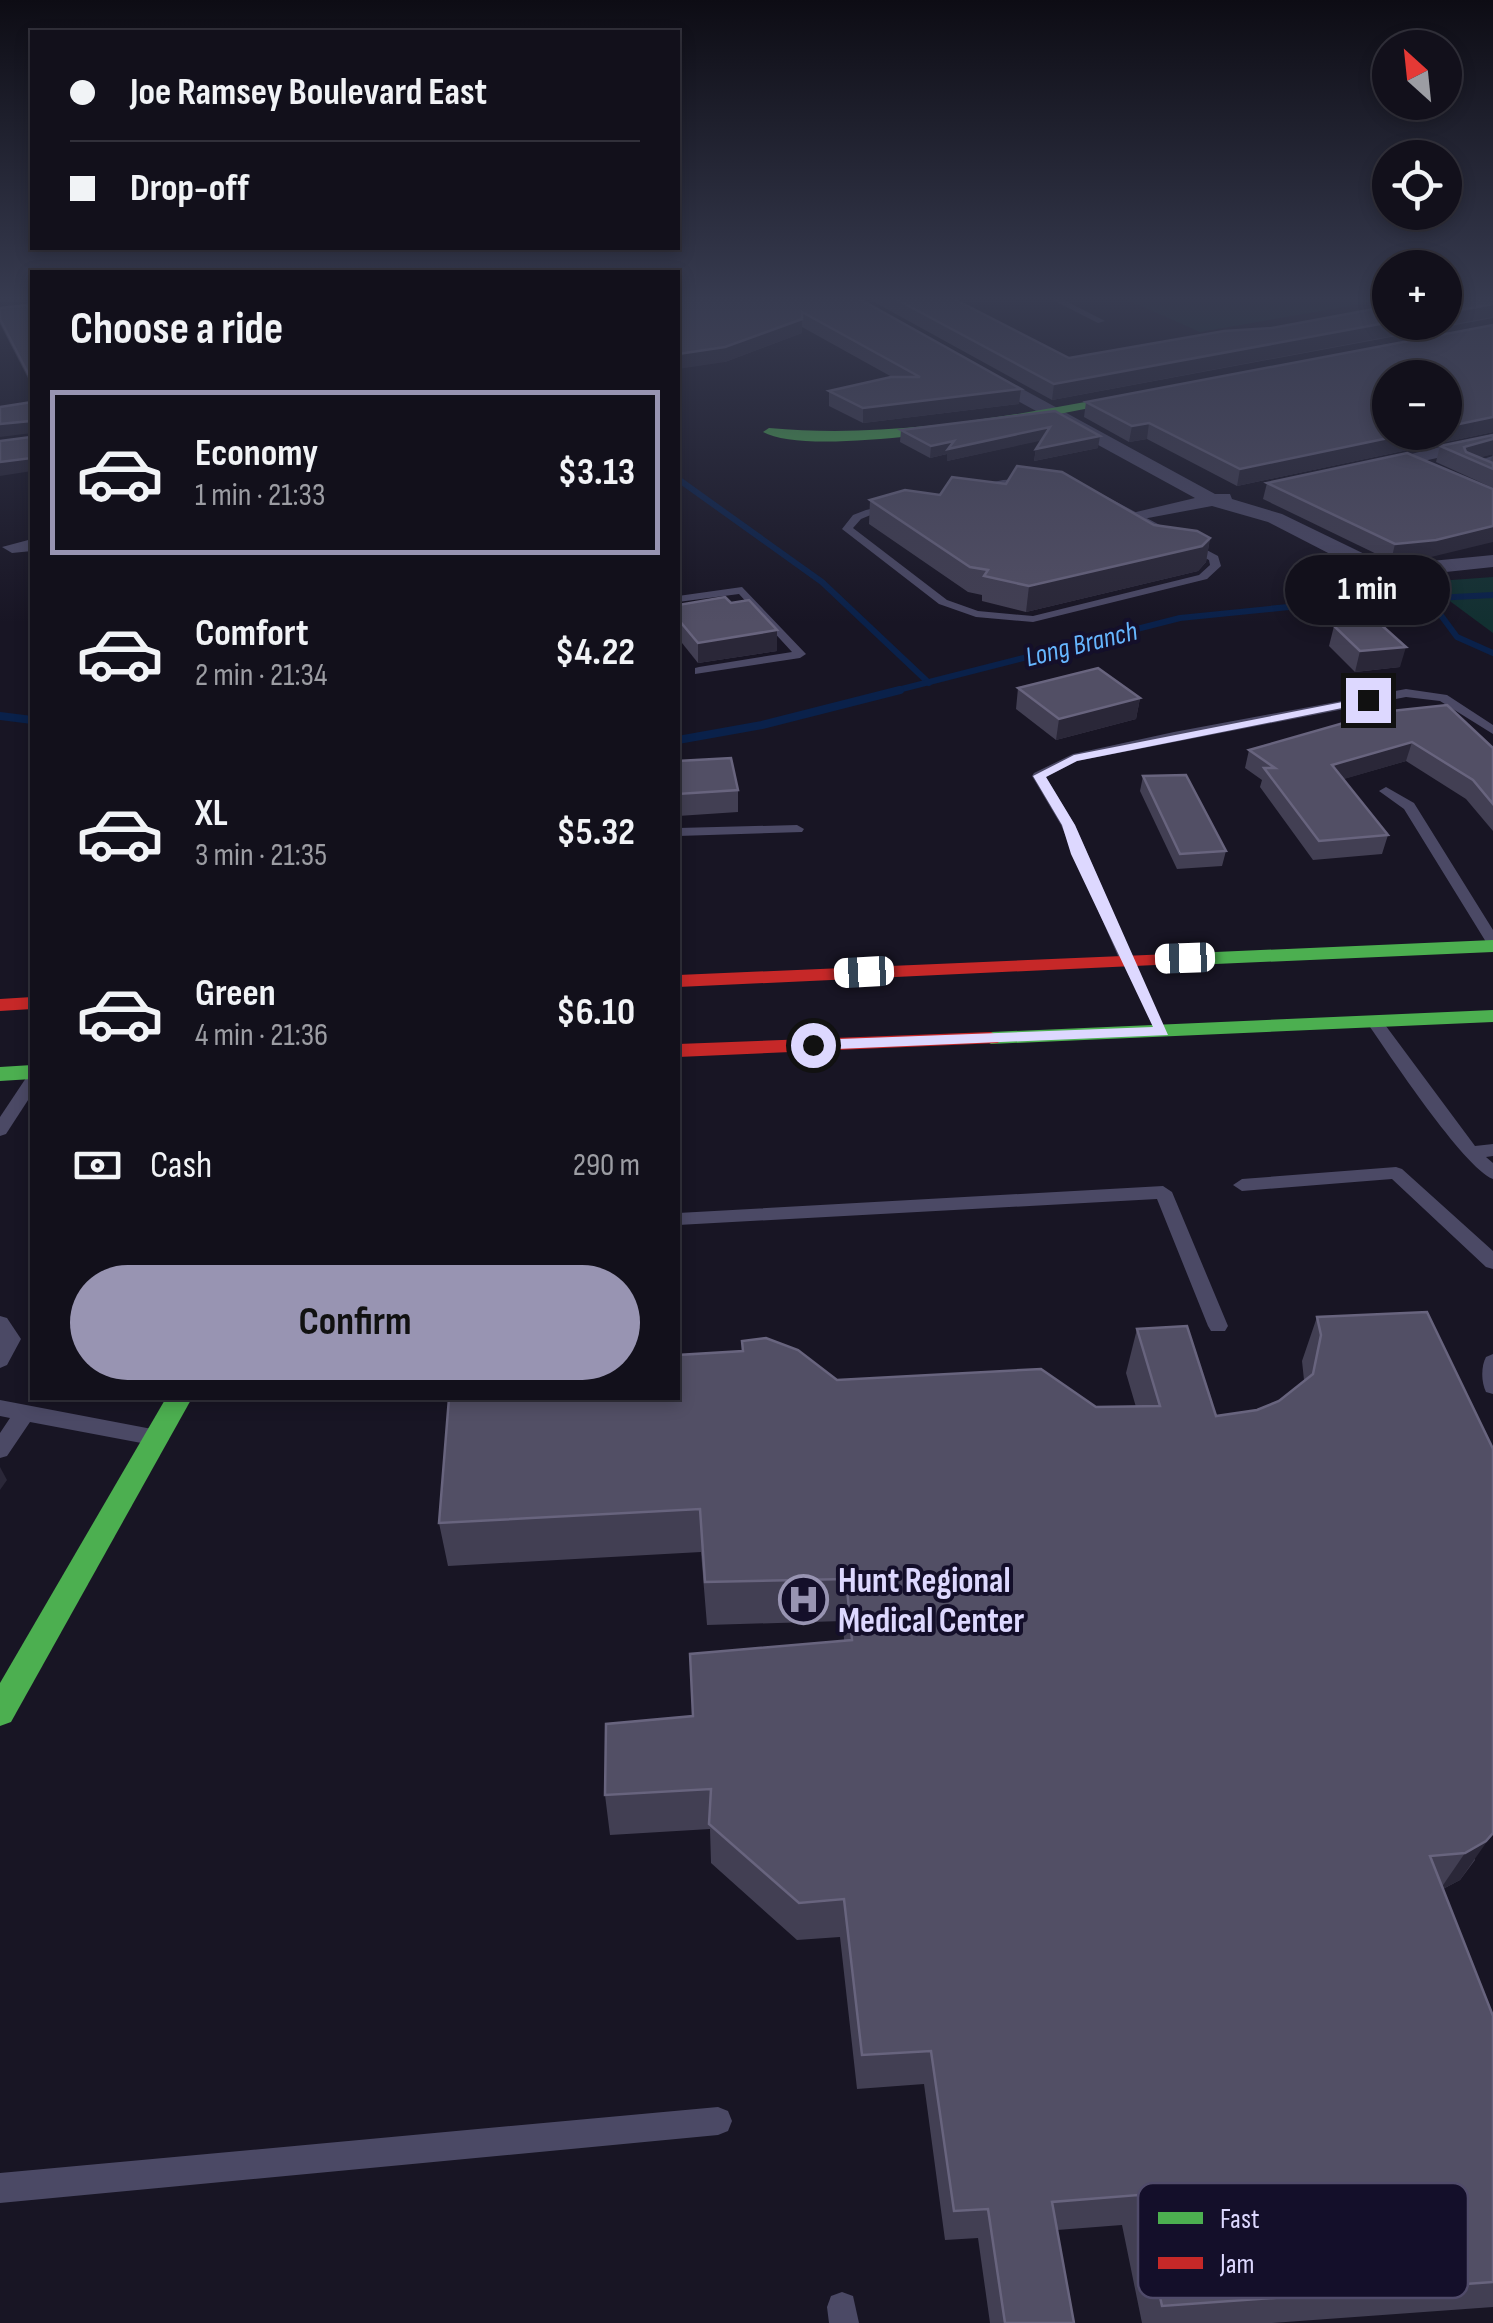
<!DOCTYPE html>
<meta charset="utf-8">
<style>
:root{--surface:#12101b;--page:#1b1924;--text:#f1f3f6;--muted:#9c9da3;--line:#31303a;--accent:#9894b2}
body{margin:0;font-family:"Sofia Sans Condensed",sans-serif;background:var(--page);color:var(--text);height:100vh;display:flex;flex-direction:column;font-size:38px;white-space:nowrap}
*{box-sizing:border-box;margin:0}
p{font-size:32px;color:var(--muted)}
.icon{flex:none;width:55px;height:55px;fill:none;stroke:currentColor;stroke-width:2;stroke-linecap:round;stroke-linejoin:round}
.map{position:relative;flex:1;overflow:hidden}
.side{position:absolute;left:30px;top:270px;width:650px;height:1130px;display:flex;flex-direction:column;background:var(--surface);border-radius:0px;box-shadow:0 5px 15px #0003,0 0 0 2px var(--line)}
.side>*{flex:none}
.top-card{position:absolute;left:30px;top:30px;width:650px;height:220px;border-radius:0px;box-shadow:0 5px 15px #0003,0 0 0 2px var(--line);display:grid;align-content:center;height:220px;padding:0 40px;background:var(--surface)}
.needle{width:65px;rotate:333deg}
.fabs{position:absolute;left:1372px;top:30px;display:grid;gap:20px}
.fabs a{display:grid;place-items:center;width:90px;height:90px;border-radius:50%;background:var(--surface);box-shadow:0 5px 15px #0003,0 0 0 2px var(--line);font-size:50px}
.end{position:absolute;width:45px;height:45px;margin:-22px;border:12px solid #ddd8ff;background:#111;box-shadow:0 0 0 5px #111}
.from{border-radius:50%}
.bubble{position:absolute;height:70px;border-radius:35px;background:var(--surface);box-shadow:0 5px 15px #0003,0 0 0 2px var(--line);font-size:32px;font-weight:700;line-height:70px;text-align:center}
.car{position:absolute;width:30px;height:60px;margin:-30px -15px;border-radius:12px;box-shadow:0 0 8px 2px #0007;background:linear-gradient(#fff 24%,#345 0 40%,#fff 0 76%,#345 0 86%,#fff 0)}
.top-card b{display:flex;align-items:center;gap:35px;height:95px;font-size:38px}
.top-card b+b{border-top:2px solid var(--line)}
.top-card i{width:25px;height:25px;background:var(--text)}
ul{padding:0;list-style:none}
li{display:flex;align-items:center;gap:30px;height:165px;margin:0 20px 15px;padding:0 20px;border:5px solid transparent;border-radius:0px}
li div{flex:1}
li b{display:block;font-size:38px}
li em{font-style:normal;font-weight:700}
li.on{border-color:var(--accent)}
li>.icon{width:90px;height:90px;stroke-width:1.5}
h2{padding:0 40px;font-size:45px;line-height:120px}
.pay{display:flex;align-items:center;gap:25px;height:110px;padding:0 40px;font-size:38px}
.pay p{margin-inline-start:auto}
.button{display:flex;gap:20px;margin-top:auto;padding:20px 40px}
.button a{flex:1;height:115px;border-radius:60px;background:var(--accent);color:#111;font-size:40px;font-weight:700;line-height:115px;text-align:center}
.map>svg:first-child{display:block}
.green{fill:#123031}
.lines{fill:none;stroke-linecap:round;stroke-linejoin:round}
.stream-far1{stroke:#0a214a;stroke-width:6}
.stream{stroke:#0a214a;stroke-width:8}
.lane{fill:#4b4965;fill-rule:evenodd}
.street{fill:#4b4965;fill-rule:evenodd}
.fast{fill:#4caf50;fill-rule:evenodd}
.jam{fill:#c62828;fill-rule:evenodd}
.wall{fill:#423f53;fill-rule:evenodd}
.shaded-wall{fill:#2a2738}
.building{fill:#524f65;stroke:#68647e;stroke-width:2.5}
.route{fill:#ddd8ff}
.labels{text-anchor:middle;stroke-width:8;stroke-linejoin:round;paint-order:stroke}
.far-water-label{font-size:28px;font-style:italic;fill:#66b6ff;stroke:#140f2a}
.near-poi-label{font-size:35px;font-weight:bold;fill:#ddd8ff;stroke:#140f2a;text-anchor:start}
.key{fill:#140f2a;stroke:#504b6a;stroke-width:2.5}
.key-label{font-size:28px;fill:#ddd8ff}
</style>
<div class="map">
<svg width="1493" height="2323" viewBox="0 0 1493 2323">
<rect width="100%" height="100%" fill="#181524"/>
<g class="green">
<path d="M1121,297H1390V299L1200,332Z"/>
<path d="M1493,577V633L1424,582Z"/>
</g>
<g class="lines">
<g class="stream-far1">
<path d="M678,479L822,582L929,683"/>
<path d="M1419,599L1440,614L1457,637L1493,653"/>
<path d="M890,692L1180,618L1318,604L1493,595"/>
</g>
<g class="stream">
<path d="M0,716L32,720"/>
<path d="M678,740L762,725L900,690"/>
</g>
<g class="lane">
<path d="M1047,297H1058L1105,321L1098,323Z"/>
<path d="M1493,456V462L1477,466L1493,473V480L1463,465Z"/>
<path d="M1044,477L1079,482L1218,556L1221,566L1207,579L1033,622L976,617L939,604L842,529L853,515L866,510L1003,480ZM1044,483L1074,487L1209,560L1210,565L1199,575L1033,616L978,611L947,600L853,528L861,519L873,514L1003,486Z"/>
<path d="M742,587L806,654L800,658L695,674V668L699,667L792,652L739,594L678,602V596Z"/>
<path d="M1406,689L1447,695L1493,725V734L1440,701L1406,697L1077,761L1046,777L1075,825L1134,960L1126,965L1121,963L1061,825L1032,776L1034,773L1073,754L1174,732Z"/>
<path d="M1386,787L1414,803L1493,930V946L1486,942L1404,809L1379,791Z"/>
<path d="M797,825L804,829L802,832L678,836V828Z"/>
<path d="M1374,1016L1380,1018L1475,1146L1493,1144V1156L1486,1157L1493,1163V1179C1464,1168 1388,1053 1366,1021Z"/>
<path d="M32,1077V1094L6,1134L0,1136V1117L26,1078Z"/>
<path d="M1396,1167L1402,1169L1493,1251V1269L1486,1267L1392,1179L1242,1191L1233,1185L1242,1179Z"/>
<path d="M1163,1186L1172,1192L1228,1326L1225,1331H1211L1208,1326L1157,1199L678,1225V1213Z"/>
<path d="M0,1316L7,1318L21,1339L7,1365L0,1368Z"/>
<path d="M1493,1354V1394L1486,1392C1481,1382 1481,1366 1486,1357Z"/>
<path d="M0,1400L152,1429L159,1431L162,1437L159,1443L152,1445L30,1422L7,1456L0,1458V1433L10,1418L0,1416Z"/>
<path d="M718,2107L728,2111L732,2121L728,2131L718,2135L0,2203V2173Z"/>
<path d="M842,2292L853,2296L859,2323H829L827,2307L831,2296Z"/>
</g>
<g class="street">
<path d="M972,368H984L1215,494H1230L1232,499L1282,514L1381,562L1390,565L1493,555V567L1389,578L1365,572L1268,522L1212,506L1132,521V513L1195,498L972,376Z"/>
<path d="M1493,434V446L1372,472L1362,466Z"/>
<path d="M32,539V551L12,553L2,547Z"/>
</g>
<g class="fast">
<path d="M1154,389L1158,394C1088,410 818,463 763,432L769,428C899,440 1027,413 1154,389Z"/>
<path d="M1493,940V952L1170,966L1160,960L1170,954Z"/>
<path d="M1493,1010V1022L991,1044L981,1038L991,1032Z"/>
<path d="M32,1065V1079L0,1081V1067Z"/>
<path d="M166,1398H192L11,1722L0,1726V1683Z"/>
</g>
<g class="jam">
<path d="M1170,954L1180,960L1177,964L678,987V975Z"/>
<path d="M32,997V1009L0,1011V999Z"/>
<path d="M991,1032L1001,1038L998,1043L678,1057V1044Z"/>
</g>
</g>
<g class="wall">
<path d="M678,297H856L1019,404L863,423L829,406V391L892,377L802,327V333L725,362Z"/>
<path d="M865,297H950L1069,358L1272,328L1493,297V318L1052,400Z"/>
<path d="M0,308L32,313V386L0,324Z"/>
<path d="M1493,325V432L1237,486L1147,439L1129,442L1084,417L1086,402Z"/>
<path d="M1055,411L1098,448L1034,461L1036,449L1041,440L947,461V454L930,458L900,442L901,430Z"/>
<path d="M1493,435V488L1436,462L1440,446ZM1493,454L1490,462L1480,457Z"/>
<path d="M1267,483L1431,557L1391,561L1263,499Z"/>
<path d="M870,500L1154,525L1210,538L1206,562L1198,571L1026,612L982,601V595L968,592L869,524Z"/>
<path d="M678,605L777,651L698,663L678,638Z"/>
<path d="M1334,626L1400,667L1355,672L1329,646Z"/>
<path d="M1018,688L1140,698L1136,719L1056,740L1016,709Z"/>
<path d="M1382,712L1493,748V831L1466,799L1406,761L1343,779L1388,835L1382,854L1313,860L1260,787L1262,780L1245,768L1249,750Z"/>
<path d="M678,761L738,790V812L678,816Z"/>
<path d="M1143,776L1226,851L1222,866L1177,869L1140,791Z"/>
<path d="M1317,1317L1475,1860L1460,1880L1443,1889L1493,2016V2307L1272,2323H1142L1122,2225L1057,2230L1074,2323H990L978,2238L945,2240L924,2084L857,2089L840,1937L797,1940L711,1863L710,1829L610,1835L605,1795L693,1716L844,1640L843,1621L707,1625L701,1552L448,1566L439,1523L742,1351V1341L837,1380L1096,1407H1136L1126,1373L1137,1329L1216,1416L1257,1410L1279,1401L1304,1380L1302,1361Z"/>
</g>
<g class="shaded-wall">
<path d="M0,297H32V299L0,303Z"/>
<path d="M1493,304L1492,317L1052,400L1054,384L1391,322H1445V313Z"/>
<path d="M802,319V333L725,362L678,369V354Z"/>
<path d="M1021,389L1019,404L863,423V408Z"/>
<path d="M1493,417V432L1237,486L1240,469L1417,432H1445V427Z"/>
<path d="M31,421L32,433L0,437V424Z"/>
<path d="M1149,423L1147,439L1129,442L1132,426Z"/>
<path d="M1050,427L1049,439L947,461V454L930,458L931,446Z"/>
<path d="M1100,436L1098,448L1034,461L1036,449Z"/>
<path d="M1493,439V454L1472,460L1462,455L1464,447Z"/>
<path d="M32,458V471L0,476V462Z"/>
<path d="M1493,526V542L1431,557L1391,561L1395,544Z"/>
<path d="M1210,538L1206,562L1198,571L1026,612L1029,586Z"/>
<path d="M777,630V651L698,663V643Z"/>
<path d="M1406,647L1400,667L1355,672L1360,651Z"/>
<path d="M1140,698L1136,719L1056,740L1059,719Z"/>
<path d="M1412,742L1406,761L1327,784L1332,765Z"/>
<path d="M0,1467L7,1480L0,1490Z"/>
<path d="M1493,1833L1460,1880L1439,1891L1465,1853Z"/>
</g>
<g class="building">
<path d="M678,297H856L1021,389L863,408L829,391L891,377H920L802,312V319L725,347L678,354Z"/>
<path d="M892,297H950L1069,358L1224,331L1272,328L1390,306L1391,322L1054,384Z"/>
<path d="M1445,297H1493V304L1445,313Z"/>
<path d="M27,305L32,313V381L0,319V308Z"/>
<path d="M1493,325V417L1445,427V378H1390V432H1417L1240,469L1149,423L1132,426L1086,402Z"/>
<path d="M32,402V458L0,462V441L31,437V421L0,424V407Z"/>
<path d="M1055,411L1100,436L1036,449L1050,427L948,449L954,441L931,446L901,430Z"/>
<path d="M1493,435V439L1464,447L1466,452L1493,463V469L1440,446Z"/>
<path d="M1407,453L1493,489V526L1436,540L1395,544L1267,483Z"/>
<path d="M1017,466L1062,472L1154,525L1197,531L1210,538L1202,546L1029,586L984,576L988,570L970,567L870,500L905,490L940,495L952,477L1006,484Z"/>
<path d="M725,597L731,603L749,600L777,630L698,643L678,619V605Z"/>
<path d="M1378,622L1406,647L1360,651L1334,626Z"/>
<path d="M1098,668L1140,698L1059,719L1018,688Z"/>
<path d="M1447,705L1493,748V804L1473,780L1412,742L1332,765L1388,835L1319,841L1264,768H1275L1249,750L1382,712Z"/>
<path d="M731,758L738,790L678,794V761Z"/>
<path d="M1186,775L1226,851L1180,854L1143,776Z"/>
<path d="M1427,1312L1493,1449V1833L1486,1841L1465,1853L1430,1856L1493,2016V2282L1162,2306L1138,2195L1052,2202L1074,2323H1005L988,2209L954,2211L931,2051L862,2055L844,1899L799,1903L709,1824L711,1789L605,1795L606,1724L693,1716L690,1654L852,1640L846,1579L705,1582L700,1509L439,1523L449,1398H678V1355L743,1351L742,1341L766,1338L798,1350L837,1380L1041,1369L1096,1407L1160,1406L1137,1329L1187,1326L1216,1416L1257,1410L1279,1401L1313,1374L1321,1335L1317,1317Z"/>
</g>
<linearGradient id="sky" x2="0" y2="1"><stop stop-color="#0d0c14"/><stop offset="0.48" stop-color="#373b50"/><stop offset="1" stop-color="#373b50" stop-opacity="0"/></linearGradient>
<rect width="1493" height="623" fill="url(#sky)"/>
<path class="route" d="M1368,697L1372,702L1077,761L1046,777L1075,825L1168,1035L813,1050L805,1045L813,1040L1153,1027L1071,854L1062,825L1033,776L1074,755Z"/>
<defs>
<symbol id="hospital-ring" viewBox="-11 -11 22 22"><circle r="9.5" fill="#140f2a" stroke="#9894b2" stroke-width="1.5"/><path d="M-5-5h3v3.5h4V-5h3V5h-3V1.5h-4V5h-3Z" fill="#9894b2"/></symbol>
</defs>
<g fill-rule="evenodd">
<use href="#hospital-ring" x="776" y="1572" width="55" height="55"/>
</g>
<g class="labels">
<g class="far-water-label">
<text transform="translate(1081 643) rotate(-14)" y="10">Long Branch</text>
</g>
<g class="near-poi-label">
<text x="838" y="1592">Hunt Regional<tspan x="838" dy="40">Medical Center</tspan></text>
</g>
</g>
<rect x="1138" y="2183" width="330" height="115" rx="15" class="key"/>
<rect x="1158" y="2212" width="45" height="12" fill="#4caf50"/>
<rect x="1158" y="2257" width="45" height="12" fill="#c62828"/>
<g class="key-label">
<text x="1220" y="2228">Fast</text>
<text x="1220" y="2273">Jam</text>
</g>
</svg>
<div class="fabs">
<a><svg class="needle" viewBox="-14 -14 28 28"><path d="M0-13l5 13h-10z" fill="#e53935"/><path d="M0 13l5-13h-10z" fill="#9c9da3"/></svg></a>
<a><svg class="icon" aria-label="locate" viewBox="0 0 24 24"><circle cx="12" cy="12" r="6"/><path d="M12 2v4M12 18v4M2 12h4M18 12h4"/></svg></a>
<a>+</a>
<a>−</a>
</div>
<i class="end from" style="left:813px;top:1045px"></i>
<i class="end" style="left:1368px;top:700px"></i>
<div class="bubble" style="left:1285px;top:555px;width:165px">1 min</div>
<i class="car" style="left:1185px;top:958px;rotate:268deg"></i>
<i class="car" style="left:864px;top:972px;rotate:267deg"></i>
<div class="top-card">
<b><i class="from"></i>Joe Ramsey Boulevard East</b>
<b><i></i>Drop-off</b>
</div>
<section class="side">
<h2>Choose a ride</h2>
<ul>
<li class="on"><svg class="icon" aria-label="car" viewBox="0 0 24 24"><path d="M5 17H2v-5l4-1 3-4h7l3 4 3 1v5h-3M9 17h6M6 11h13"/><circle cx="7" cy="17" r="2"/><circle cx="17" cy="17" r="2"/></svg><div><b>Economy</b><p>1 min · 21:33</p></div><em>$3.13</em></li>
<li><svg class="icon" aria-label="car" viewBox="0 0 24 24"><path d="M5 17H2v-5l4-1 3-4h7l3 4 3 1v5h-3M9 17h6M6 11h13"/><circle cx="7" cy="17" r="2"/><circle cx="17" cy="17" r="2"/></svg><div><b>Comfort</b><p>2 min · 21:34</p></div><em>$4.22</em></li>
<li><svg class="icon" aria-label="car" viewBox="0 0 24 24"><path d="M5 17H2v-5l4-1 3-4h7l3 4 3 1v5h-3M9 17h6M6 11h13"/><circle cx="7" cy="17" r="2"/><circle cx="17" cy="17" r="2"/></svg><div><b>XL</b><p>3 min · 21:35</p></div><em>$5.32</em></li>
<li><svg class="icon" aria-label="car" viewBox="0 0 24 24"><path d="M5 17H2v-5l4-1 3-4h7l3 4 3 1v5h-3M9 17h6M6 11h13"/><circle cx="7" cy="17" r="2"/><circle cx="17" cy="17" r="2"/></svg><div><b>Green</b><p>4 min · 21:36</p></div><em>$6.10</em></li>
</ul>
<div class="pay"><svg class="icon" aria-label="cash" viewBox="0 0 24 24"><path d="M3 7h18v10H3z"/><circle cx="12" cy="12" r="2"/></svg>Cash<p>290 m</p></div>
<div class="button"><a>Confirm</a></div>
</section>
</div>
